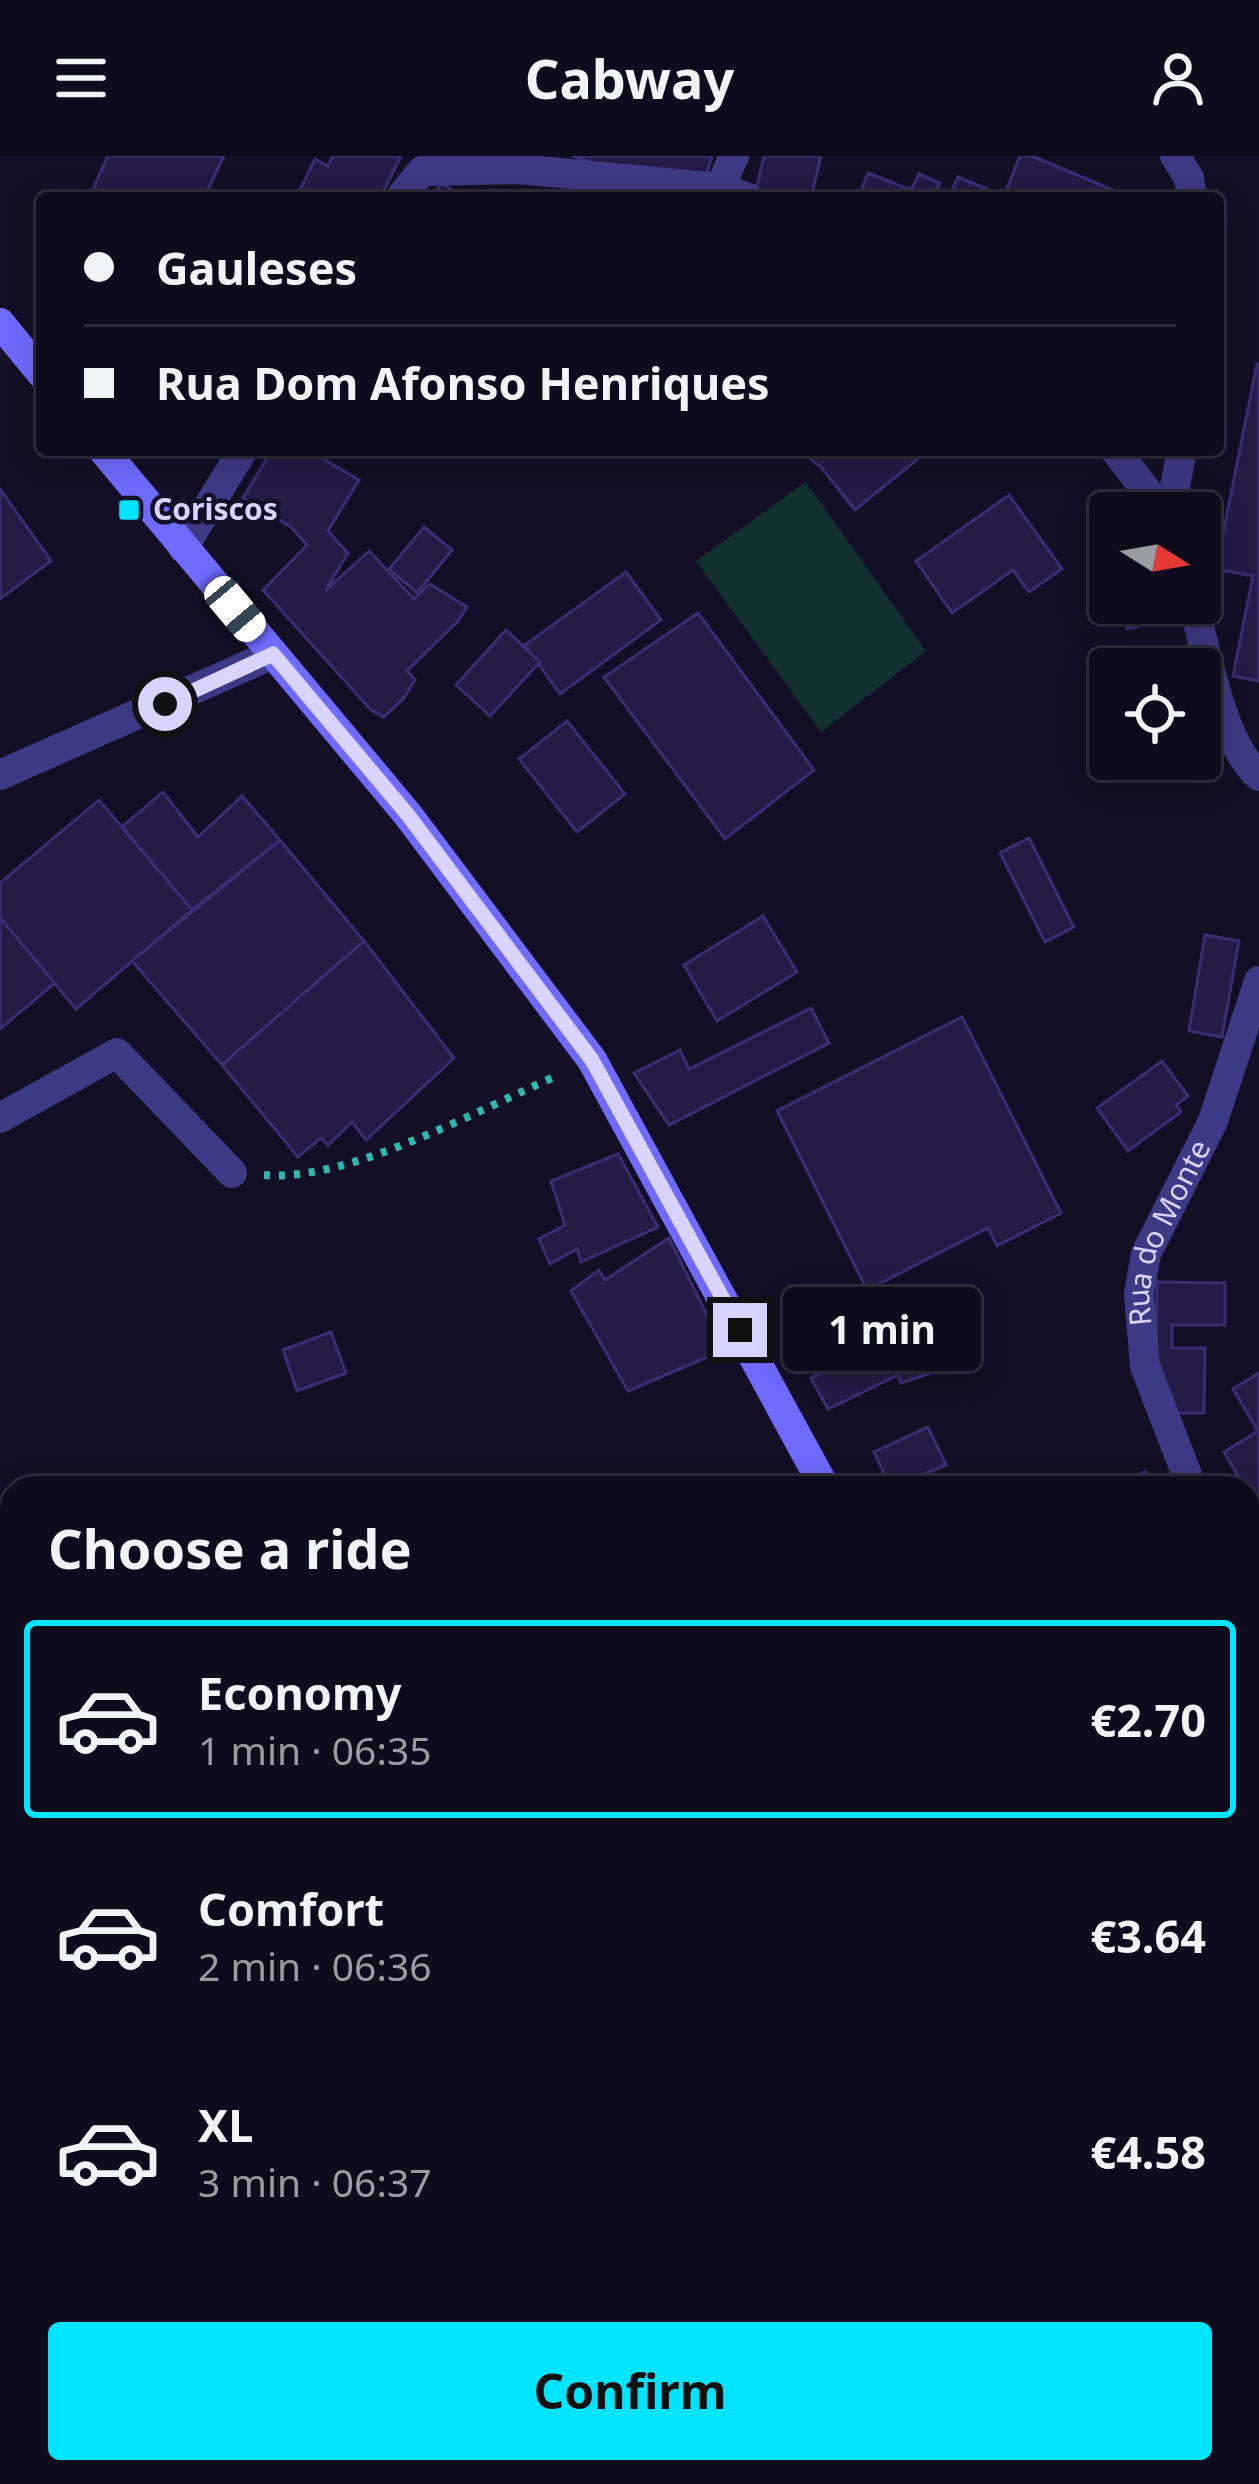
<!DOCTYPE html>
<meta charset="utf-8">
<style>
:root{--surface:#0e0b1c;--page:#1c1929;--text:#f1f3f6;--muted:#9b9ba3;--line:#2e2b3b;--accent:#00e5ff}
body{margin:0;font-family:"Noto Sans",sans-serif;background:var(--page);color:var(--text);height:100vh;display:flex;flex-direction:column;font-size:45px;white-space:nowrap}
*{box-sizing:border-box;margin:0}
p{font-size:39px;color:var(--muted)}
.icon{flex:none;width:66px;height:66px;fill:none;stroke:currentColor;stroke-width:2;stroke-linecap:round;stroke-linejoin:round}
.map{position:relative;flex:1;overflow:hidden}
.panel{position:absolute;left:0px;top:1320px;width:1260px;height:1008px;display:flex;flex-direction:column;background:var(--surface);border-radius:36px 36px 0 0;box-shadow:0 6px 30px #0003,0 0 0 3px var(--line)}
.panel>*{flex:none}
.guide{position:absolute;left:36px;top:36px;width:1188px;height:264px;border-radius:12px;box-shadow:0 6px 30px #0003,0 0 0 3px var(--line);display:grid;align-content:center;height:264px;padding:0 48px;background:var(--surface)}
.needle{width:78px;rotate:101deg}
.buttons{position:absolute;left:1089px;top:336px;display:grid;gap:24px}
.buttons a{display:grid;place-items:center;width:132px;height:132px;border-radius:12px;background:var(--surface);box-shadow:0 6px 30px #0003,0 0 0 3px var(--line);font-size:60px}
.end{position:absolute;width:54px;height:54px;margin:-27px;border:15px solid #d9d4ff;background:#111;box-shadow:0 0 0 6px #111}
.from{border-radius:50%}
.bubble{position:absolute;height:84px;border-radius:12px;background:var(--surface);box-shadow:0 6px 30px #0003,0 0 0 3px var(--line);font-size:39px;font-weight:700;line-height:84px;text-align:center}
.car{position:absolute;width:36px;height:72px;margin:-36px -18px;border-radius:15px;box-shadow:0 0 9px 3px #0007;background:linear-gradient(#fff 24%,#345 0 40%,#fff 0 76%,#345 0 86%,#fff 0)}
.guide b{display:flex;align-items:center;gap:42px;height:114px;font-size:45px}
.guide b+b{border-top:3px solid var(--line)}
.guide i{width:30px;height:30px;background:var(--text)}
ul{padding:0;list-style:none}
li{display:flex;align-items:center;gap:36px;height:198px;margin:0 24px 18px;padding:0 24px;border:6px solid transparent;border-radius:12px}
li div{flex:1}
li b{display:block;font-size:45px}
li em{font-style:normal;font-weight:700}
li.on{border-color:var(--accent)}
li>.icon{width:108px;height:108px;stroke-width:1.5}
h2{padding:0 48px;font-size:54px;line-height:144px}
.button{display:flex;gap:24px;margin-top:auto;padding:24px 48px}
.button a{flex:1;height:138px;border-radius:12px;background:var(--accent);color:#111;font-size:48px;font-weight:700;line-height:138px;text-align:center}
header{display:flex;justify-content:space-between;align-items:center;height:156px;padding:0 48px;background:var(--surface);font-size:54px;font-weight:700}
.map>svg:first-child{display:block}
.green{fill:#12302f}
.building{fill:#241b47;stroke:#3b2d73;stroke-width:3}
.lines{fill:none;stroke-linecap:round;stroke-linejoin:round}
.path{stroke:#2fb8b0;stroke-width:8;stroke-dasharray:6 9;stroke-linecap:butt}
.minor{stroke:#3d3a85;stroke-width:30}
.secondary{stroke:#6f6bff;stroke-width:30}
.route{stroke:#d9d4ff;stroke-width:15}
.poi-dot{fill:#00e5ff;stroke:#130f26;stroke-width:4.5}
.labels{text-anchor:middle;stroke-width:9;stroke-linejoin:round;paint-order:stroke}
.poi-label{font-size:30px;font-weight:bold;fill:#d9d4ff;stroke:#130f26;text-anchor:start}
.street-label{font-size:30px;fill:#d9d4ff;stroke:#130f26}
</style>
<header><svg class="icon" aria-label="menu" viewBox="0 0 24 24"><path d="M4 6h16M4 12h16M4 18h16"/></svg>Cabway<svg class="icon" aria-label="person" viewBox="0 0 24 24"><circle cx="12" cy="8" r="4"/><path d="M4 21q1-7 8-7t8 7"/></svg></header>
<div class="map">
<svg width="1259" height="2328" viewBox="0 0 1259 2328">
<rect width="100%" height="100%" fill="#130f26"/>
<g class="green">
<path d="M806,326L926,495L821,576L696,405Z"/>
<path d="M12,1857V2316H612L616,2328H0V1861Z"/>
<path d="M727,2316H1030L1031,2320L1007,2328H731Z"/>
</g>
<g class="building">
<path d="M108,0H224L204,42H89Z"/>
<path d="M333,0H401L380,42H296L315,3L328,10Z"/>
<path d="M572,0H712L699,41Z"/>
<path d="M764,0H821L811,42L756,34Z"/>
<path d="M1020,0H1032L1132,42H949L958,21L1004,40Z"/>
<path d="M868,17L911,34L919,18L940,27L933,42H858Z"/>
<path d="M441,27L467,42H432Z"/>
<path d="M1257,208H1259V525L1233,520L1253,420L1216,413Z"/>
<path d="M272,294H320L317,299L359,324L328,375L348,397L325,435L369,395L414,443L430,428L467,451L458,465L407,515L415,524L403,543L384,561L371,554L263,434L307,389L291,371L243,342Z"/>
<path d="M814,294H929L855,354L821,311L809,302Z"/>
<path d="M0,333L51,405L0,443Z"/>
<path d="M1009,339L1062,413L1029,436L1013,414L952,457L916,405Z"/>
<path d="M424,371L452,394L417,437L389,413Z"/>
<path d="M626,416L661,464L560,538L525,489Z"/>
<path d="M1121,447H1161L1165,464L1127,473Z"/>
<path d="M698,457L814,614L725,683L604,521Z"/>
<path d="M506,474L540,506L490,560L456,529Z"/>
<path d="M567,565L625,638L577,676L519,603Z"/>
<path d="M163,636L198,681L242,640L280,684L192,754L122,671Z"/>
<path d="M99,644L192,754L76,853L0,762V727Z"/>
<path d="M1029,682L1074,771L1045,786L1000,697Z"/>
<path d="M280,684L364,785L222,909L132,805Z"/>
<path d="M763,760L797,816L717,865L684,809Z"/>
<path d="M0,762L55,827L0,873Z"/>
<path d="M1205,779L1239,785L1222,881L1189,875Z"/>
<path d="M364,785L454,902L366,984L352,966L328,989L321,982L298,1001L222,909Z"/>
<path d="M811,852L829,887L669,969L634,917L680,894L689,913Z"/>
<path d="M962,861L1061,1057L997,1090L988,1072L867,1134L777,955Z"/>
<path d="M1162,905L1188,940L1176,949L1181,956L1128,995L1097,952Z"/>
<path d="M618,998L658,1071L581,1106L577,1093L550,1108L539,1083L565,1069L551,1025Z"/>
<path d="M669,1082L724,1194L628,1235L571,1135L599,1114L605,1124Z"/>
<path d="M1157,1126L1225,1127V1169H1172V1192H1205L1204,1257H1156Z"/>
<path d="M907,1135L949,1211L901,1227L898,1219L828,1253L811,1222L893,1181L876,1149Z"/>
<path d="M331,1176L346,1217L297,1235L283,1194Z"/>
<path d="M1259,1217V1355L1224,1296L1258,1275L1233,1233Z"/>
<path d="M928,1271L946,1309L891,1332L874,1296Z"/>
<path d="M1146,1316L1151,1332H1101Z"/>
<path d="M0,1407L12,1450V1482L0,1485Z"/>
<path d="M12,1482V1744L0,1748V1485Z"/>
<path d="M1248,1746L1259,1766V1871L1248,1877Z"/>
<path d="M1248,2166L1259,2188V2198L1248,2203Z"/>
<path d="M1248,2213L1255,2228L1259,2226V2313L1248,2291Z"/>
</g>
<g class="lines">
<g class="path">
<path d="M264,1019C350,1026 477,954 559,919"/>
<path d="M0,1872L12,1867"/>
<path d="M0,1898L12,1894"/>
<path d="M0,2023L12,2073"/>
<path d="M75,2316L79,2328"/>
</g>
<g class="minor">
<path d="M1175,0L1189,22L1192,42"/>
<path d="M720,32L734,0"/>
<path d="M400,42L422,15L518,13L720,32L748,42"/>
<path d="M1115,294L1164,357"/>
<path d="M1170,357L1182,294"/>
<path d="M183,392L243,294"/>
<path d="M1193,447C1207,496 1221,587 1259,620"/>
<path d="M0,619L273,498"/>
<path d="M0,962L117,897L232,1017"/>
<path id="s1" d="M1192,1332L1145,1210L1139,1138L1146,1098L1213,965L1259,825"/>
<path d="M1248,1405L1259,1402"/>
<path d="M0,1824L12,1820"/>
<path d="M0,2282L12,2278"/>
<path d="M653,2316L657,2328"/>
<path d="M1127,2316L1129,2328"/>
</g>
<g class="secondary">
<path d="M0,167L42,218"/>
<path d="M103,294L408,659L592,904L825,1332"/>
<path d="M1248,2116L1259,2137"/>
</g>
</g>
<g class="lines">
<path class="route" d="M165,548L273,498L408,659L592,904L740,1174"/>
</g>
<rect class="poi-dot" x="117" y="342" width="24" height="24" rx="6"/>
<g class="labels">
<g class="poi-label">
<text x="153" y="364">Coriscos</text>
</g>
<g class="street-label">
<text dy="10" stroke="none"><textPath href="#s1" startOffset="270">Rua do Monte</textPath></text>
</g>
</g>
</svg>
<div class="buttons">
<a><svg class="needle" viewBox="-14 -14 28 28"><path d="M0-13l5 13h-10z" fill="#e53935"/><path d="M0 13l5-13h-10z" fill="#9b9ba3"/></svg></a>
<a><svg class="icon" aria-label="locate" viewBox="0 0 24 24"><circle cx="12" cy="12" r="6"/><path d="M12 2v4M12 18v4M2 12h4M18 12h4"/></svg></a>
</div>
<i class="end from" style="left:165px;top:548px"></i>
<i class="end" style="left:740px;top:1174px"></i>
<div class="bubble" style="left:783px;top:1131px;width:198px">1 min</div>
<i class="car" style="left:235px;top:453px;rotate:140deg"></i>
<div class="guide">
<b><i class="from"></i>Gauleses</b>
<b><i></i>Rua Dom Afonso Henriques</b>
</div>
<section class="panel">
<h2>Choose a ride</h2>
<ul>
<li class="on"><svg class="icon" aria-label="car" viewBox="0 0 24 24"><path d="M5 17H2v-5l4-1 3-4h7l3 4 3 1v5h-3M9 17h6M6 11h13"/><circle cx="7" cy="17" r="2"/><circle cx="17" cy="17" r="2"/></svg><div><b>Economy</b><p>1 min · 06:35</p></div><em>€2.70</em></li>
<li><svg class="icon" aria-label="car" viewBox="0 0 24 24"><path d="M5 17H2v-5l4-1 3-4h7l3 4 3 1v5h-3M9 17h6M6 11h13"/><circle cx="7" cy="17" r="2"/><circle cx="17" cy="17" r="2"/></svg><div><b>Comfort</b><p>2 min · 06:36</p></div><em>€3.64</em></li>
<li><svg class="icon" aria-label="car" viewBox="0 0 24 24"><path d="M5 17H2v-5l4-1 3-4h7l3 4 3 1v5h-3M9 17h6M6 11h13"/><circle cx="7" cy="17" r="2"/><circle cx="17" cy="17" r="2"/></svg><div><b>XL</b><p>3 min · 06:37</p></div><em>€4.58</em></li>
</ul>
<div class="button"><a>Confirm</a></div>
</section>
</div>
